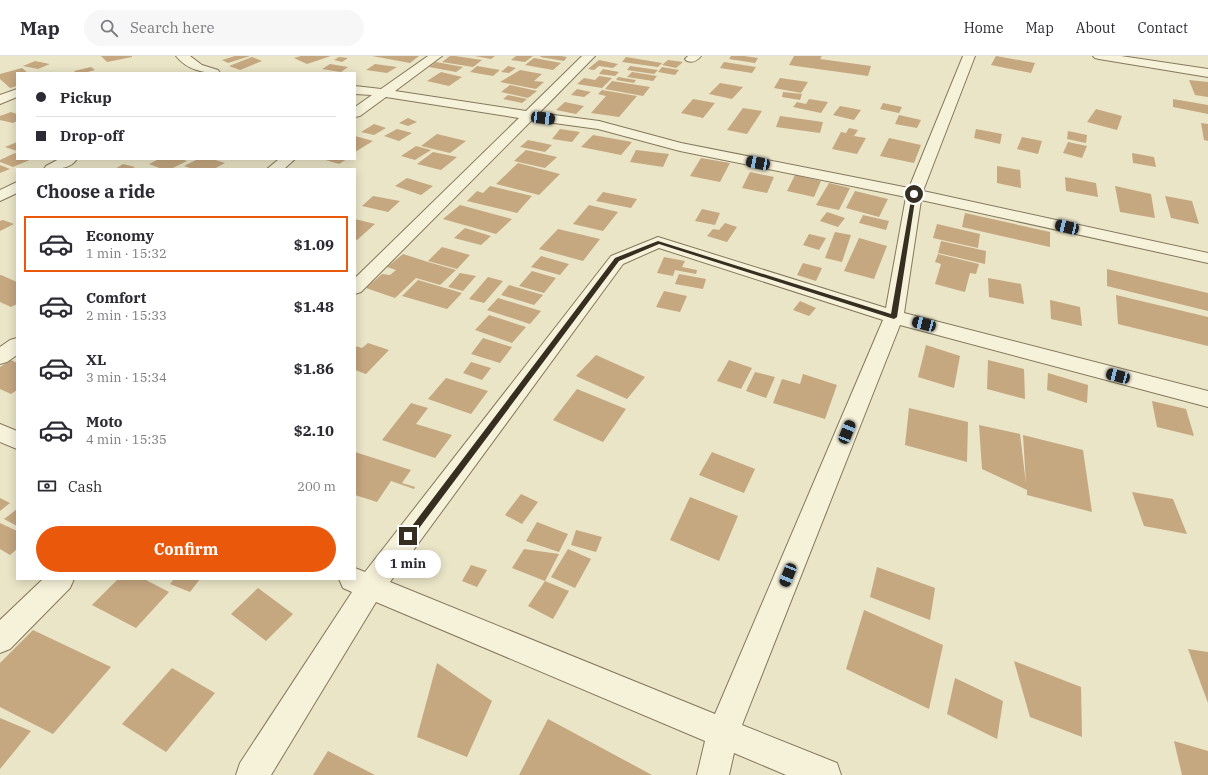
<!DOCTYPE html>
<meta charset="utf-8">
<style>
:root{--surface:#fff;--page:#f7f7f7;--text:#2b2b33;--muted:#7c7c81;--line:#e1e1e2;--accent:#ea580c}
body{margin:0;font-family:"IBM Plex Serif",serif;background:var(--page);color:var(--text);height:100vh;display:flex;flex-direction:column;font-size:15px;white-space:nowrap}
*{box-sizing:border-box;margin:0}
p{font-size:13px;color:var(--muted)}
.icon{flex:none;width:22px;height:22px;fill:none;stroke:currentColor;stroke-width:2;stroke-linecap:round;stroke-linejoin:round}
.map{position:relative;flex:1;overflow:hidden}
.drawer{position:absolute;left:16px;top:112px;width:340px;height:412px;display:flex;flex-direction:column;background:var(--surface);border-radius:0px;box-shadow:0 2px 10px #0003}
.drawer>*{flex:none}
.top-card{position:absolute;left:16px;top:16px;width:340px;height:88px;border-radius:0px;box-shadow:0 2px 10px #0003;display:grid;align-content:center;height:88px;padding:0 20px;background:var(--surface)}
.end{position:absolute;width:18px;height:18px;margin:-9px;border:5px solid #362e20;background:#fff;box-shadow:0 0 0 2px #fff}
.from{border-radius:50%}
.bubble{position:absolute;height:28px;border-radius:14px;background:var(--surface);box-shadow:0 2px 10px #0003;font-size:13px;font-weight:800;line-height:28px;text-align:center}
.car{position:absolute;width:12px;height:24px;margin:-12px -6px;border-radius:5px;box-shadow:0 0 3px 1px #0007;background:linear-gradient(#222 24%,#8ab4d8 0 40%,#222 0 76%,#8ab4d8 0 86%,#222 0)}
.top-card b{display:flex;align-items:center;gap:14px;height:38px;font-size:15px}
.top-card b+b{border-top:1px solid var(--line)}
.top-card i{width:10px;height:10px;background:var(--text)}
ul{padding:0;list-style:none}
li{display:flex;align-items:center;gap:12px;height:56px;margin:0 8px 6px;padding:0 12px;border:2px solid transparent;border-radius:0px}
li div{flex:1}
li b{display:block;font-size:15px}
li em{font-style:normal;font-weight:800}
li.current{border-color:var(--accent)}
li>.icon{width:36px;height:36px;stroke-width:1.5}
h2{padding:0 20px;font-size:18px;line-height:48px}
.pay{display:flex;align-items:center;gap:10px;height:44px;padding:0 20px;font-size:15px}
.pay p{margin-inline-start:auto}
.cta{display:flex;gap:8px;margin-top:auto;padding:8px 20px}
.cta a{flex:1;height:46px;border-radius:24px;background:var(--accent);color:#fff;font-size:16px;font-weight:800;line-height:46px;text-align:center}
header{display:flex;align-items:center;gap:24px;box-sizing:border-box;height:56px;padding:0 20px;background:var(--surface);border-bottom:1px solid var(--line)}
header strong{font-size:19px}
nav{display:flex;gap:22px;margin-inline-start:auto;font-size:14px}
.search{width:280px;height:36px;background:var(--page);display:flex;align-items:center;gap:10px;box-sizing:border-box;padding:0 14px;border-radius:22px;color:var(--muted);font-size:15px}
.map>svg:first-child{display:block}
.building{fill:#c5a780}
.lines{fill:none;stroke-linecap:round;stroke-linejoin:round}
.minor-casing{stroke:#84785e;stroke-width:2}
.minor{fill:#f6f1d9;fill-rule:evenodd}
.route{fill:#362e20}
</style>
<header>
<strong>Map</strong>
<div class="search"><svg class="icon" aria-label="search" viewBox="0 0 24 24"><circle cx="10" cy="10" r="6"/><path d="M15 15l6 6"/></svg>Search here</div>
<nav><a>Home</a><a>Map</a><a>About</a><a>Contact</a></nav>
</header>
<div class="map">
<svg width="1208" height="719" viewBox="0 0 1208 719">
<rect width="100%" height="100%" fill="#eae5c7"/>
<g class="building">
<path d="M101,0H132V1L107,6Z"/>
<path d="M235,0H250L228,7L222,4Z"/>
<path d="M301,0H331L307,8L294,2Z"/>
<path d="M372,0H419L410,7Z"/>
<path d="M450,0H455L482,4L473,11L442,6Z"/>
<path d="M475,0H495L491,3Z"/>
<path d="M516,0H533L525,6L511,4Z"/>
<path d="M541,0H561L567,1L564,5L540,1Z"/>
<path d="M731,0H744L758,2L755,7L729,3Z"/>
<path d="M794,0H822L820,3L871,10L868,20L789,9Z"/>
<path d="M996,0L1035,7L1031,17L991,9Z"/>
<path d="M252,1L262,5L240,14L229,10Z"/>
<path d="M339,1L348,2L342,6L334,4Z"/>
<path d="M626,1L662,7L658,11L622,6Z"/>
<path d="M534,2L561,7L553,14L525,9Z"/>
<path d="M599,4L618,8L613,12L599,10L594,14L588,13Z"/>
<path d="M668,4L683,6L676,12L662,9Z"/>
<path d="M35,5L50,8L38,13L23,10Z"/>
<path d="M436,6L463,11L456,16L429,11Z"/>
<path d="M724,6L756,11L752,17L720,12Z"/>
<path d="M330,8L348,11L341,16L322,13Z"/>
<path d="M375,8L397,11L387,17L366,14Z"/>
<path d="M477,10L500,14L493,20L470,16Z"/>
<path d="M508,10L516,12L509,17L501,16Z"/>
<path d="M630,10L658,14L654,18L627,14Z"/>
<path d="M91,11L95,14L84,17H76L74,15Z"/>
<path d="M662,11L679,14L675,19L658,16Z"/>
<path d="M22,12L28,17H17V30L10,32L0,23V18Z"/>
<path d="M603,13L619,16L615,20L599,18Z"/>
<path d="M520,14L542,18L534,25L544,26L536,33L500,26Z"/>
<path d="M441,16L462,21L449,30L427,25Z"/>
<path d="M632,16L657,20L653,25L627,21Z"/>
<path d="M599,20L612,22L602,32L577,28L584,22L595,24Z"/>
<path d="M618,21L636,24L634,27L616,24Z"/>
<path d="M780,22L808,26L801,37L774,32Z"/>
<path d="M1189,24L1208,26V41L1195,39Z"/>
<path d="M612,25L650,31L643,40L605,33Z"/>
<path d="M720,27L743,31L732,43L709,38Z"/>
<path d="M510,29L537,35L528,42L501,36Z"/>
<path d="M577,33L591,36L584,41L571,39Z"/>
<path d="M602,34L637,40L619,61L591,57L606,40L598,38Z"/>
<path d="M783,36L802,38L800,44L782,41Z"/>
<path d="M508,39L527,43L522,47L503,43Z"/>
<path d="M693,43L715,47L703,62L681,57Z"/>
<path d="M809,43L828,46L821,57L793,51L797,46L806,48Z"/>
<path d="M1173,43L1208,49V58L1173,51Z"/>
<path d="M565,46L584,50L576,58L556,54Z"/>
<path d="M883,47L902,51L899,57L880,53Z"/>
<path d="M840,50L861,54L854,64L833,59Z"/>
<path d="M743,52L762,55L747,78L727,74Z"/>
<path d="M1096,53L1122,60L1117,74L1087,66Z"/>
<path d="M11,56L17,58V65L13,67L0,64V60Z"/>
<path d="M899,59L921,64L917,72L895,68Z"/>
<path d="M780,60L823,66L820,77L776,71Z"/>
<path d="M408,62L417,66L408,70L399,67Z"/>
<path d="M1201,67L1208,68V85L1204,84Z"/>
<path d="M374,68L386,72L374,79L361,76Z"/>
<path d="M849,72L858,74L854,80L866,82L857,98L832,93L841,76L846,77Z"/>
<path d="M397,73L412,77L399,85L384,80Z"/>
<path d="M560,73L580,76L572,86L552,83Z"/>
<path d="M976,73L1002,78L1000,88L974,82Z"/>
<path d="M1068,75L1087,79L1086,87L1067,83Z"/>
<path d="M437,78L466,85L450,97L421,90Z"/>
<path d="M593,79L632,86L621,99L581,91Z"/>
<path d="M355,80L373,85L355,96Z"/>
<path d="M1022,81L1042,85L1038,98L1017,93Z"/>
<path d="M889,82L921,89L914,107L880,100Z"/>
<path d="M528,84L552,89L545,96L520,91Z"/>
<path d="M17,86V95L5,91Z"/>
<path d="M1068,86L1087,90L1082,102L1063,97Z"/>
<path d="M416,90L431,94L415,104L401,100Z"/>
<path d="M526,94L557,101L545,112L514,105Z"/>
<path d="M636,94L669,98L663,111L630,106Z"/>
<path d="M433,96L457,101L441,114L417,108Z"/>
<path d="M15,97L17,98V103H32L13,111L0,106V104Z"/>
<path d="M1132,97L1154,101L1156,111L1133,107Z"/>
<path d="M701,102L730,107L720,126L690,120Z"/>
<path d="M159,103H181L187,105L171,113H162L149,108Z"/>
<path d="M198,103H212L225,107L214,113H193L184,110Z"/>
<path d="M322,103H347L339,108Z"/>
<path d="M518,107L560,118L539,139L496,128Z"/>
<path d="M123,108L135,111L131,113H115Z"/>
<path d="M0,109L10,113L0,117Z"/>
<path d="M997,110L1020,114L1021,132L997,127Z"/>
<path d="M750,116L774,121L767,137L742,132Z"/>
<path d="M795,119L821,125L814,141L787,135Z"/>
<path d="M1065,121L1096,127L1098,141L1066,135Z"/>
<path d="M407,122L433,130L421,139L395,130Z"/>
<path d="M829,127L850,132L839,154L816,149Z"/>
<path d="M490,130L532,140L517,157L467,145L477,135L483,137Z"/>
<path d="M1115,130L1151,138L1155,162L1120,156Z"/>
<path d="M855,135L888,143L879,161L846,152Z"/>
<path d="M603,136L637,143L631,152L596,145Z"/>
<path d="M373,140L400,145L388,156L362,150Z"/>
<path d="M1165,140L1192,145L1199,168L1171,162Z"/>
<path d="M460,149L512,163L496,178L443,163Z"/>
<path d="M589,149L618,156L603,175L573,168Z"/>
<path d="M702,153L720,157L715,169L695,165Z"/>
<path d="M827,156L845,162L838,171L820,165Z"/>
<path d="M965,157L1050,176V191L962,171Z"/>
<path d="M863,159L889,165L886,174L859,167Z"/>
<path d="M355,163L375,168L357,184L355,183Z"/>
<path d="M3,164L14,168L0,175V165Z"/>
<path d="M725,167L737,171L727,186L707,180L713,173L719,174Z"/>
<path d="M937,168L980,178L978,192L933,182Z"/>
<path d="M465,172L491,180L481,189L454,182Z"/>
<path d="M558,173L600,183L583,205L539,193Z"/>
<path d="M835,176L851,179L842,206L825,202Z"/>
<path d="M809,178L826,182L819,194L803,189Z"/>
<path d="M859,182L887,190L874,223L844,215Z"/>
<path d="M941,185L986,195L985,208L938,197Z"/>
<path d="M442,191L470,199L457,213L428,205Z"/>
<path d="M403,198L428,206L456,214L440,229L416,222L395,242L366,232L382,218L390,219L396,214L387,211Z"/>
<path d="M938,198L979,208L976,218L970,217L965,236L935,228L941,208L935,206Z"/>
<path d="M541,200L569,208L560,219L531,211Z"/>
<path d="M664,201L685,205L682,211L697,214L696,218L675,214L673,220L657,217Z"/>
<path d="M803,207L822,212L816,225L797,219Z"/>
<path d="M1107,213L1208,237V255L1107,230Z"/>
<path d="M532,215L556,222L544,237L519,230Z"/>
<path d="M460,217L476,220L463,235L448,231Z"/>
<path d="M679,218L706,223L703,233L675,228Z"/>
<path d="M0,219H1L17,226V248L11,251L0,246Z"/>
<path d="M488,221L503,225L484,247L469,243Z"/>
<path d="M988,222L1021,228L1024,248L989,241Z"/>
<path d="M418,224L462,237L447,253L402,240Z"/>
<path d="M509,229L543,239L534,249L501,239Z"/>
<path d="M664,235L687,240L680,256L656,251Z"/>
<path d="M1116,239L1208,261V290L1118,268Z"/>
<path d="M498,242L541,255L530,268L487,254Z"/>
<path d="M1050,244L1080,251L1082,270L1051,263Z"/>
<path d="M800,245L816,252L809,260L793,254Z"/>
<path d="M489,259L526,271L512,287L475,274Z"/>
<path d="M483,282L512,291L500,307L471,298Z"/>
<path d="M368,287L389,294L366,318L355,314V290L362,292Z"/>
<path d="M926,289L960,300L954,332L918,321Z"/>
<path d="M596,299L645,321L627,343L576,320Z"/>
<path d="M11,304L17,307V334L11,338L0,333V311Z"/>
<path d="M729,304L752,312L741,333L717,325Z"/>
<path d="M988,304L1024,313L1025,343L987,333Z"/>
<path d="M471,306L491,312L482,324L463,317Z"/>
<path d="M755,316L775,321L766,342L746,335Z"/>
<path d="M1048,317L1088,329L1087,347L1047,334Z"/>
<path d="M803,318L837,329L825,363L773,347L782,323L800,328Z"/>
<path d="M446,322L488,335L471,358L428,343Z"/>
<path d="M577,333L626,353L603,386L553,364Z"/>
<path d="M1152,345L1186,353L1194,380L1157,371Z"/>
<path d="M411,347L428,352L416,368L452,379L435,402L382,384Z"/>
<path d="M909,352L968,366L967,406L905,389Z"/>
<path d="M979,369L1020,378L1026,428L1023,379L1083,394L1092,456L1027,439V434L982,413Z"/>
<path d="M355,396L411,414L402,427L415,431L414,433L391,425L377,446L355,439Z"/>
<path d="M712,396L755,413L744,437L699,419Z"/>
<path d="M1132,436L1173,443L1187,478L1144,470Z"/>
<path d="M521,438L538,446L522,468L505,459Z"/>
<path d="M690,441L738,460L719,505L670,484Z"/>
<path d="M0,442L10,447L0,455Z"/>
<path d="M17,453V470L4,463Z"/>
<path d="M537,466L568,478L559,496L526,485Z"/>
<path d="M0,467L17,475V493L10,499L0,493Z"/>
<path d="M576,474L602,481L596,496L571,489Z"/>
<path d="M524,493L559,498L545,525L512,512Z"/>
<path d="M568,493L591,503L575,532L551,521Z"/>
<path d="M471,509L487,514L477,531L462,525Z"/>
<path d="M877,511L935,532L930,564L870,541Z"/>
<path d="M118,523H144L169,536L136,572L92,549Z"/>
<path d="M174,523H200L190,536L170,528Z"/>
<path d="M545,525L569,535L553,563L528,550Z"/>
<path d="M258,532L293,558L266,585L231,558Z"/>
<path d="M864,554L943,589L929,653L846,613Z"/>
<path d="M33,574L111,611L53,678L0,651V607Z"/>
<path d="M1188,593L1208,596V647Z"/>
<path d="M1014,605L1081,631L1082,681L1030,661Z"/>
<path d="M437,607L492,645L467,701L417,681Z"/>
<path d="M172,612L215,637L166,696L122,668Z"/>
<path d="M955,622L1003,645L997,683L947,658Z"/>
<path d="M0,662L31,675L0,713Z"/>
<path d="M548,663L652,719H519Z"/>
<path d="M1174,685L1208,695V719H1182Z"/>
<path d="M328,695L375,719H313Z"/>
</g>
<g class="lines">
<defs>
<g id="minor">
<path d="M176,0H190L202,9L218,14L220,17C203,17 187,14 176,0Z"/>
<path d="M428,0H442L395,35L526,55L582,0H595L539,57L599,65L681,87L909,132L963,0H975L923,135L1208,197V207L921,144L904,257L1208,335V351L900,269L742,669L837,707L841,719H786L734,697L729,719H697L705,685L376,546L271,719H236L240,707L352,536L343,532L339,523H355V512L365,516L611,200L658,181L886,252L906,141L680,95L598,73L532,64L361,236L355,238V222L519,62L386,41L360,60L355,61V51L372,39L355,38V30L381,33ZM659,192L883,264L715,658L390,526L623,208Z"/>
<path d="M688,0H701C697,5 693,7 687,5L685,3Z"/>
<path d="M1093,0H1121L1208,13V21L1099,3L1095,2Z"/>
<path d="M17,33V41L0,48V39Z"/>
<path d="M59,103H77C70,114 55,113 44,113L46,110Z"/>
<path d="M279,103H295L284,113H267Z"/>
<path d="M17,126V137L0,145V134Z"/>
<path d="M17,282V299L7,306L0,308V291L10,284Z"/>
<path d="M0,368L17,375V393L0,386Z"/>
<path d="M43,523H74L70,532L10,593L0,597V564Z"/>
</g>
</defs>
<use href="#minor" class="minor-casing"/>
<use href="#minor" class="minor"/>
</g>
<path class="route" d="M914,136L916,138L897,261L894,263L659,188L619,205L411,483H406V478L615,202L658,185L891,258L912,138Z"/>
</svg>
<i class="end from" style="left:914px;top:138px"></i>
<i class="end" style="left:408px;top:480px"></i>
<div class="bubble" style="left:375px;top:494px;width:66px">1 min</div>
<i class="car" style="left:543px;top:62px;rotate:97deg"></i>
<i class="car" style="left:758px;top:107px;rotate:281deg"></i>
<i class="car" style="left:1067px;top:171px;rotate:283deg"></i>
<i class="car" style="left:924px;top:268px;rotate:285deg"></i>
<i class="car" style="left:1118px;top:320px;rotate:285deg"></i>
<i class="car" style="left:847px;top:376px;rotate:22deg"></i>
<i class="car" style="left:788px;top:519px;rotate:202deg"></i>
<div class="top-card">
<b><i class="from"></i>Pickup</b>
<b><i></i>Drop-off</b>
</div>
<section class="drawer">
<h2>Choose a ride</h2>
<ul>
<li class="current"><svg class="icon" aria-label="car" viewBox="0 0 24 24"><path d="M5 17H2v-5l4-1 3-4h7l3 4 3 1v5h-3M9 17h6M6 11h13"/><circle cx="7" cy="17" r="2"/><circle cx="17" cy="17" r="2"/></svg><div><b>Economy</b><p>1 min · 15:32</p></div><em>$1.09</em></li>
<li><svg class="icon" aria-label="car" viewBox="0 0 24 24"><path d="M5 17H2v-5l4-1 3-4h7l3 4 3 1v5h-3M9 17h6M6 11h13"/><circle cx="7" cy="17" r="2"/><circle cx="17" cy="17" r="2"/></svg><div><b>Comfort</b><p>2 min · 15:33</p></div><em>$1.48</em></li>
<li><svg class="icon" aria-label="car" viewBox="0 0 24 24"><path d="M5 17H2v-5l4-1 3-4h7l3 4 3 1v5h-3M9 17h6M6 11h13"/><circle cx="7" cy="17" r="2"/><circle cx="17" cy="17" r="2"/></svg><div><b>XL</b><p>3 min · 15:34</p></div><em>$1.86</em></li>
<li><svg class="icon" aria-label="car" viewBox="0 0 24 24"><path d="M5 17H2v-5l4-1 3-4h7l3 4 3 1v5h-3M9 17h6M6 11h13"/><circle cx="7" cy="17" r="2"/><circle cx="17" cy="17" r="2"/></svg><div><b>Moto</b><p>4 min · 15:35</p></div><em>$2.10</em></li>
</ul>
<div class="pay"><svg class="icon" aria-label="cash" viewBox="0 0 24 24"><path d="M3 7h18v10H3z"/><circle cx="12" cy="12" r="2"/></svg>Cash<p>200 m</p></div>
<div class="cta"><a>Confirm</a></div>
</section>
</div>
